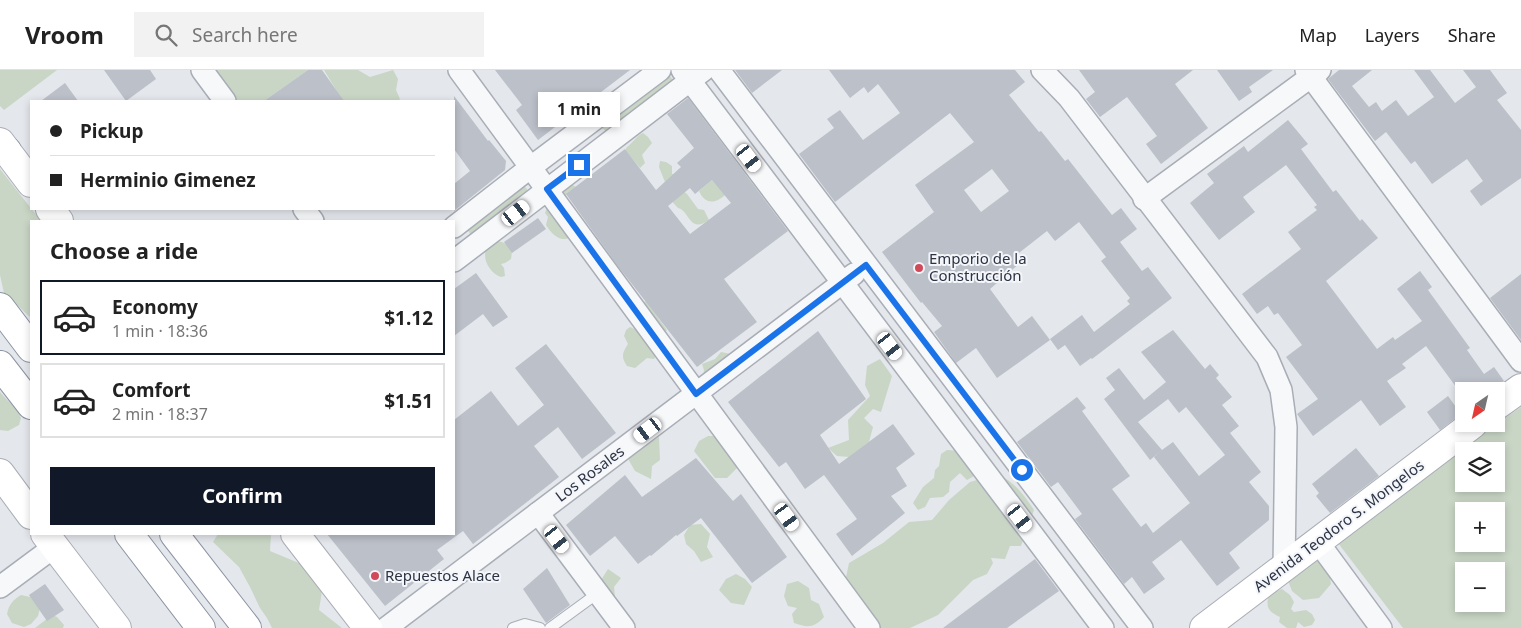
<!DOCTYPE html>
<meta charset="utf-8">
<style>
:root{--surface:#fff;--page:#f2f2f2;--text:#222;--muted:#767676;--line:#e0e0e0;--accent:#111827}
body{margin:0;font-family:"Noto Sans",sans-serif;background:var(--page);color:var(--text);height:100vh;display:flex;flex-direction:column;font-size:19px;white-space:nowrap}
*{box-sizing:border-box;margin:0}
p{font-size:16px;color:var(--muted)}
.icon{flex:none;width:28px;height:28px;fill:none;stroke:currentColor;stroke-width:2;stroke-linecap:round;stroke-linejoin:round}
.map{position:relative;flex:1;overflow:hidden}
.panel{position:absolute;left:30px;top:150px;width:425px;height:315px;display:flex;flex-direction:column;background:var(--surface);border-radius:0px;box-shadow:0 2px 8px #0003}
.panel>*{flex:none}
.hud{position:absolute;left:30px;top:30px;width:425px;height:110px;border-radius:0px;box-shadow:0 2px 8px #0003;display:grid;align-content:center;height:110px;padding:0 20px;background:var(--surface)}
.needle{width:32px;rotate:214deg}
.controls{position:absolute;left:1455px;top:312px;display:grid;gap:10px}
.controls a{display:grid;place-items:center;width:50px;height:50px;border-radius:0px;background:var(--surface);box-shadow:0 2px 8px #0003;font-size:25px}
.end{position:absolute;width:22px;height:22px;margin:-11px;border:6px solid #1a73e8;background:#fff;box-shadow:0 0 0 2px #fff}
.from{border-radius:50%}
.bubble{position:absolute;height:35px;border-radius:0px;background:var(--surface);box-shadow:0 2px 8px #0003;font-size:16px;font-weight:700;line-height:35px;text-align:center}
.car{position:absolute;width:15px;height:30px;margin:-15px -8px;border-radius:6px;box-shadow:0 0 4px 1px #0007;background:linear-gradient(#fff 24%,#345 0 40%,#fff 0 76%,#345 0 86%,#fff 0)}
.hud b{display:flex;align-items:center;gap:18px;height:48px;font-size:19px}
.hud b+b{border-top:1px solid var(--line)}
.hud i{width:12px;height:12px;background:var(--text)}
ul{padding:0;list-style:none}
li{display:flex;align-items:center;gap:15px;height:75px;margin:0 10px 8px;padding:0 10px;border:2px solid var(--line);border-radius:0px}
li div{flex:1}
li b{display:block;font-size:19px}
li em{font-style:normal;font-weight:700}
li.current{border-color:var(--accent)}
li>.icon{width:45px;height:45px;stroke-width:1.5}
h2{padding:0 20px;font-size:22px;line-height:60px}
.primary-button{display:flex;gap:10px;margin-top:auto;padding:10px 20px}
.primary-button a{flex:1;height:58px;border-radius:0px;background:var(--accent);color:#fff;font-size:20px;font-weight:700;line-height:58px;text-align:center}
header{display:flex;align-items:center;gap:30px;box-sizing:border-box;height:70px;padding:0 25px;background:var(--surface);border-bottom:1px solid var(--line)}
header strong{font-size:24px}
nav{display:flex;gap:28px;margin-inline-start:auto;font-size:18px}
.search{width:350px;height:45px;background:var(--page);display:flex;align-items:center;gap:12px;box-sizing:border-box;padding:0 18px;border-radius:0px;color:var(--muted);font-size:19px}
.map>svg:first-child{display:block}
.green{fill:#c9d6c5;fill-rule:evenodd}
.building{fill:#bbc0c9;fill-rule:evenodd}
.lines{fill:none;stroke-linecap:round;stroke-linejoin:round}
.lane-casing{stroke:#a9adb6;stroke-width:12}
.street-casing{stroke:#a9adb6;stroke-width:24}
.secondary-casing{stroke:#a9adb6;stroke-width:30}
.highway-casing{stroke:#8b93a3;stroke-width:30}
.lane{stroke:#f7f8fa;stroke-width:10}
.street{stroke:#f7f8fa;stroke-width:21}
.secondary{stroke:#fff;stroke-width:28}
.highway{stroke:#fff;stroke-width:28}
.route{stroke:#1a73e8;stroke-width:6}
.poi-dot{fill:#d04a59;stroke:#f4f6f9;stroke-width:2}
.labels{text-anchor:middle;stroke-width:4;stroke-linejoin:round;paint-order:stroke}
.poi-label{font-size:15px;fill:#2b3344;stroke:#f4f6f9;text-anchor:start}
.street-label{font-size:15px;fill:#2b3344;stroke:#f4f6f9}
</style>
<header>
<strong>Vroom</strong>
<div class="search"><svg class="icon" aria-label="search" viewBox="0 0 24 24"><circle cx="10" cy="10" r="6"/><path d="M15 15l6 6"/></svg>Search here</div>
<nav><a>Map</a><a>Layers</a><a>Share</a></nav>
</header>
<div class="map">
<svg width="1521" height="558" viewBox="0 0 1521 558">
<rect width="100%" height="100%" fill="#e4e7ec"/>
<g class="green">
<path d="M0,0H57L4,40L0,36Z"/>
<path d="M214,0H308L264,31H225Z"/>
<path d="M324,0H358L370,7L393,0L398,9L396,20L400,29L398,31H337L341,28Z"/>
<path d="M668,4L673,10L674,14L625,49L623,48V50L607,62L601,57Z"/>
<path d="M643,63L648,67L652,73L642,85L645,93L640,98L626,81V78C633,73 635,67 643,63Z"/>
<path d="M660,91L666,92L672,96V104H674L682,120L687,124L698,139L704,140L709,150C689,164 690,141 678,138L666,125L665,112L659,97Z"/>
<path d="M0,99L41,151H31V248L4,223L0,205Z"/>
<path d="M712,110L726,124C716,134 705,135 699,121Z"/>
<path d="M571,114L576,117L565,126L588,156C571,170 560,177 546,155L548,147L545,143C549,129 560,122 571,114Z"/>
<path d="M524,116L527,119L528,124L471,165L467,159Z"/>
<path d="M496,171C504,172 508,174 512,181L511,189L505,193L501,194L504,198L505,206L501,207C491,204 482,190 486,180C488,175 492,174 496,171Z"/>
<path d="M646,231L667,260C660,267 661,280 654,289L647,288L635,298L627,296C621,287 622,283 628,274L624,266L626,260L630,257L637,260L641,234Z"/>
<path d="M721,282L731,284L703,308L704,300L702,294L715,289Z"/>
<path d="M880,289L892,306L881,342L873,339L864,348L873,357L869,372L849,387L837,386L828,378L849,370L848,350L870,326L865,315L867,296Z"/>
<path d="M0,322C8,332 17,337 21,348L19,355L8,361L0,360Z"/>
<path d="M1521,337V558H1403L1335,469ZM1464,381H1496V414H1464ZM1464,441H1496V474H1464ZM1464,501H1496V534H1464Z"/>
<path d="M708,366H719L736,384L737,398L727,408H715L694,381L699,371Z"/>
<path d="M659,367L660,390L652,396L651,409L635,401L627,387Z"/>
<path d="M947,380L964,381L974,406L967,410L960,403L950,412L949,422L943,427L930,428L925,437L918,440L913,433L923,417L934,408L935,400L939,396L941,384Z"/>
<path d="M997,404C1014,411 1024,425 1034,440L1021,476H1010L1005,489L991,488L993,493L987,504L973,510L938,545L910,558H877L845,512L849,493L883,473L909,452L932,450L949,430L970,412Z"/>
<path d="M701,454L710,464L707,477L713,487L701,492L694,481L686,474L684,465L690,455Z"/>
<path d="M218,464H271L270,481L306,496L322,521L319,540L342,558H272L267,548L260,538L250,517L239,497L213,472Z"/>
<path d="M1313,488L1326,493L1329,501L1331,514L1319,528L1303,530L1292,521L1286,505Z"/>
<path d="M608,499L621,508L614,517L615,527L607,530L596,518Z"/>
<path d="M736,504L745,509L752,517L744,535L731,533L719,520L726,509Z"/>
<path d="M798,511L809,518L811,530L819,534L824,547C814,558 808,558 794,553L792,544L797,538L788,536L784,526L787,514Z"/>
<path d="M1282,519L1290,525L1294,532L1291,539L1294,542L1306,540L1312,544L1315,550L1312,555L1304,557L1298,552L1296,558H1287L1279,552L1280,547C1270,542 1266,539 1268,528L1274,522Z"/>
<path d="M21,525L35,528L40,538L38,546L31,554L24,557L12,553L7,544C9,534 13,530 21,525Z"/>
<path d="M52,545L57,547L64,555L63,558H35Z"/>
</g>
<g class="building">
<path d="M104,0H150L156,9L126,31Z"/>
<path d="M308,0H322L344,31H264Z"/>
<path d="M495,0H630L538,70L516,40L522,35Z"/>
<path d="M735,0H782L752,23Z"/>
<path d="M829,0H1015L1025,12L1009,25L1039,62L1041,61L1065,91L1068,89L1112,145L1121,138L1137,159L1120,172L1142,201L1148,197L1172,228L1092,289L1091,288L1080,296L1065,275L1058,280L1050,269L1082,245L1094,262L1130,234L1127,231L1130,228L1101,191L1106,187L1079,152L1055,171L1047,161L1015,186L1020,193L990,219L1018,257L1032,246L1050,270L997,308L976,278L956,293L934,262L942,256L922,232L921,233L882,182L934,142L915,115L974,72L950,43L835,132L799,84L834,58L827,49L840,40L863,70L900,43L878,14L868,23L864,17L850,28ZM992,99L1009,121L981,142L964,120Z"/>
<path d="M1079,0H1193L1175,14L1208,58L1161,94L1146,74L1157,66L1127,27L1100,47L1086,29L1095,22Z"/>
<path d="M1217,0H1273L1249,17L1252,22L1239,31Z"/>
<path d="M1339,0H1372L1352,16L1369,37L1376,32L1382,41L1396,30L1408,46L1434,27L1414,0H1430L1455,33L1476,17L1463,0H1490L1507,23L1497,30L1521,60V108L1481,136L1470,121L1483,111L1467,89L1432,114L1415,91L1411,94L1386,62L1375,71L1328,9Z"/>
<path d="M65,13L78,31H41Z"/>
<path d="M454,26L488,71L489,70L506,91L505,100L454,141V114L470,101L454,79Z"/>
<path d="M688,28L788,161L724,209L757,252L697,297L617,195L566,124L625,79L656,120L681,97L677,93L694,78L667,44ZM712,110L731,133L690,164L668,136L690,118L695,124Z"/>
<path d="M1288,50L1308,74L1301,79L1333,122L1336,120L1360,151L1362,149L1378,168L1326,211L1377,279L1393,267L1395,270L1422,251L1397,219L1420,201L1432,217L1428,220L1470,278L1467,280L1484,304L1494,297L1504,311L1490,321H1459L1426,276L1402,294L1406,298L1387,311L1406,337L1380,356L1361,330L1313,366L1297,344L1318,329L1286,287L1302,275L1278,243L1274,245L1268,236L1257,244L1242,224L1301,179L1288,162L1317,140L1314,137L1317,135L1286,95L1243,127L1255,142L1219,170L1190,133L1214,113L1207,104L1244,76L1248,82Z"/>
<path d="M538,148L546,159L512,183L504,172Z"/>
<path d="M476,203L508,247L493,257L483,244L454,266V219Z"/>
<path d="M1521,204V270L1490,228Z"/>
<path d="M1173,260L1205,299L1210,294L1219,305L1216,308L1232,327L1222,335L1239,356L1230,363L1261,402L1249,412L1269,436V450L1229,483L1240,498L1217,516L1181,470L1152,492L1165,509L1144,524L1132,507L1124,514L1075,449L1082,444L1058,412L1051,417L1017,372L1077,327L1086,338L1082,341L1130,406L1112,419L1141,457L1146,453L1153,463L1190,433L1154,387L1162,380L1150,390L1104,329L1115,320L1106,308L1119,298L1144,330L1166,312L1141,282ZM1168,329L1179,343L1186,337L1225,385L1199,406L1173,372L1162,380L1138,352Z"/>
<path d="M818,261L866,329L820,365L839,394L893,354L915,384L896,398L907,416L891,426L905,443L852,486L836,464L857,449L824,405L805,419L786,392L779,397L728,332Z"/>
<path d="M546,274L616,363L582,389L558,357L534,376L559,407L473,474L463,461L437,480L444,489L385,536L327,464H454V350L491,321L518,356L544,335L515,298Z"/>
<path d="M1448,326L1461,344L1440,360L1427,342Z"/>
<path d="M1356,378L1379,406L1330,443L1316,426L1319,423L1312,414Z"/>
<path d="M696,388L733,431L741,424L787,487L752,513L701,448L677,466L676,465L651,486L650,485L638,494L615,466L590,486L566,455L625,405L642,427Z"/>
<path d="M1035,489L1059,521L1007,558H943Z"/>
<path d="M547,498L570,535L546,553L523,519Z"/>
<path d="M45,514L64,540L47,551L29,525Z"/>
</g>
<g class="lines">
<defs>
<g id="lane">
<path d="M513,558L525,554L540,558"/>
<path d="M550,558L598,523"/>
</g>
<g id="street">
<path d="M202,0L225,31"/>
<path d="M459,0L869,558"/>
<path d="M682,0L1103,558"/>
<path d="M719,0L1142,558"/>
<path d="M1042,0L1069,28L1267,287L1281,320L1286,357L1284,498"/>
<path d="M1306,0L1521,291"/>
<path d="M1144,129L1320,0"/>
<path d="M304,139L313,151"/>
<path d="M454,157L531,97L660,0"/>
<path d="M454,191L704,0"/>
<path d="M538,443L624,558"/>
<path d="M1318,472L1381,558"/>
<path d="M0,517L54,477"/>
<path d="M386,558L854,204"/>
</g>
<g id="secondary">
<path d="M0,72L31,113"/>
<path d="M50,139L59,151"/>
<path d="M1496,336L1521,318"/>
<path d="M0,403L31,445"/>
<path d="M45,464L117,558"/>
<path d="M295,464L368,558"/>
<path d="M1204,558L1473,354"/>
</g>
<g id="highway">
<path d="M0,77L7,81"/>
<path d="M0,237L31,278"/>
<path d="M0,295L31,335"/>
<path d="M129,464L201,558"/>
<path d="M174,464L247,558"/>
</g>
</defs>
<use href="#lane" class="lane-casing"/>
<use href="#street" class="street-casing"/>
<use href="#secondary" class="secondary-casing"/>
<use href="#highway" class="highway-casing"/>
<use href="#lane" class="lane"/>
<use href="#street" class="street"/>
<use href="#secondary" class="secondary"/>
<use href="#highway" class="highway"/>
</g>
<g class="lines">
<path class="route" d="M579,95L547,119L696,324L866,195L1022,400"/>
</g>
<g class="poi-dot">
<circle cx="919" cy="198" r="5"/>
<circle cx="375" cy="506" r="5"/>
</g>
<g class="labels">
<g class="poi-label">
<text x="929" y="194">Emporio de la<tspan x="929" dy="17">Construcción</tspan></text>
<text x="385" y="511">Repuestos Alace</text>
</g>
<g class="street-label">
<text transform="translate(590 404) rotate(-37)" y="5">Los Rosales</text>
<text transform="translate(1339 456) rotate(-37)" y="5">Avenida Teodoro S. Mongelos</text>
</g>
</g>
</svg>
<div class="controls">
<a><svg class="needle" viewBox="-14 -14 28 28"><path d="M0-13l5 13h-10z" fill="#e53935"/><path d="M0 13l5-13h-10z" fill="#767676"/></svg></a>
<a><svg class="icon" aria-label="layers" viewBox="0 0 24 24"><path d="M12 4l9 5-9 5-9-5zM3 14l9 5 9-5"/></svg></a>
<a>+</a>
<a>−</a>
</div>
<i class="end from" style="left:1022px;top:400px"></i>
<i class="end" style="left:579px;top:95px"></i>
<div class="bubble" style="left:538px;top:22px;width:82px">1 min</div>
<i class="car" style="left:749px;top:88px;rotate:143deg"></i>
<i class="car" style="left:516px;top:143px;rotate:52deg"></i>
<i class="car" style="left:890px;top:276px;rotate:143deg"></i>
<i class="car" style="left:648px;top:360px;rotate:233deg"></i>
<i class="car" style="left:787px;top:447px;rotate:144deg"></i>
<i class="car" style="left:1020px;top:448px;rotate:143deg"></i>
<i class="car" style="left:557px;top:469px;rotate:143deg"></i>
<div class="hud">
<b><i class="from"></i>Pickup</b>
<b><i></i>Herminio Gimenez</b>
</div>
<section class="panel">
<h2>Choose a ride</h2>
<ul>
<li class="current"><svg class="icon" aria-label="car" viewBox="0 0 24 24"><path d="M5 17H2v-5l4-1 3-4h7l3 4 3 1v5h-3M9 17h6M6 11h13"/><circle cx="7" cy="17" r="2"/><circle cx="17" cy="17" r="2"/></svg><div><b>Economy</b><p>1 min · 18:36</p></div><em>$1.12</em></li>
<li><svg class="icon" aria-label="car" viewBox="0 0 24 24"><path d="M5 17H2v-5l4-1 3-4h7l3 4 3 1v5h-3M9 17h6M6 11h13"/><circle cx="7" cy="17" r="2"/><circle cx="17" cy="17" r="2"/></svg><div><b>Comfort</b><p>2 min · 18:37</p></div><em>$1.51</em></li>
</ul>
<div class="primary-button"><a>Confirm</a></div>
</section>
</div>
